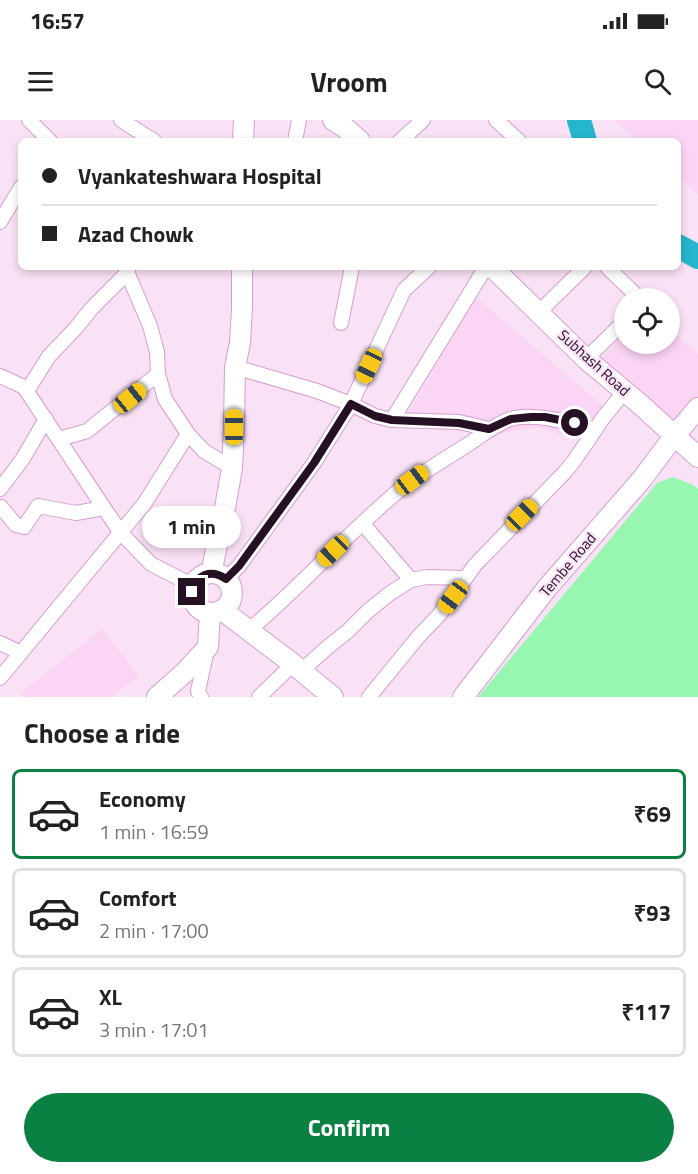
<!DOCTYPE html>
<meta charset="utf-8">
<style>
:root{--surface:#fff;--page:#f6f6f6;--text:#222;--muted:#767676;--line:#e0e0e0;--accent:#0b8043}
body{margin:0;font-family:"Titillium Web",sans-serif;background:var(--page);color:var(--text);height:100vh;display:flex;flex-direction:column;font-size:22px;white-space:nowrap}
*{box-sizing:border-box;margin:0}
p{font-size:20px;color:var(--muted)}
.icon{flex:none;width:33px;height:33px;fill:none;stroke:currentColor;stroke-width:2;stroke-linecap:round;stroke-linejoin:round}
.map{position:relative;height:577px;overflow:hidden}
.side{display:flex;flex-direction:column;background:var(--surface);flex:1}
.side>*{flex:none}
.banner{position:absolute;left:18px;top:18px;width:663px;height:132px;border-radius:9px;box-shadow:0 3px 9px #0003;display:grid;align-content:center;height:132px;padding:0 24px;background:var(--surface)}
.buttons{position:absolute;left:614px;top:168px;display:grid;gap:12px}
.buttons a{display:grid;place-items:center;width:66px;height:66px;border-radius:50%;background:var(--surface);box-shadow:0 3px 9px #0003;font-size:30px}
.end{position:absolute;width:27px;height:27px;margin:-14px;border:8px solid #251123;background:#fff;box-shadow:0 0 0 3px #fff}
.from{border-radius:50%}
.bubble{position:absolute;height:42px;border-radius:21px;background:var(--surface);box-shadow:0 3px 9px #0003;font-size:20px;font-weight:700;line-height:42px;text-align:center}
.car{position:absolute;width:18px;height:36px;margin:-18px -9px;border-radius:8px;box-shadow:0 0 4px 2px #0007;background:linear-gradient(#f5c518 24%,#345 0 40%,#f5c518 0 76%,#345 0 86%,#f5c518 0)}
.banner b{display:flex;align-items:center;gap:21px;height:57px;font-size:22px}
.banner b+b{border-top:2px solid var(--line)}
.banner i{width:15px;height:15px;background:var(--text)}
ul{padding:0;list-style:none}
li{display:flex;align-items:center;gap:18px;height:90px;margin:0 12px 9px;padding:0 12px;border:3px solid var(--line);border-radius:9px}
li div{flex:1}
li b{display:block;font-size:22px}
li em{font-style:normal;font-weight:700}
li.current{border-color:var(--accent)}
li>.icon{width:54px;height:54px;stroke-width:1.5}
h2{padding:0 24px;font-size:27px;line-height:72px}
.cta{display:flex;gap:12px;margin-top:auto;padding:12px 24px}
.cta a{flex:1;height:69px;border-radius:36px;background:var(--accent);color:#fff;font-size:24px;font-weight:700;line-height:69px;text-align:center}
.status{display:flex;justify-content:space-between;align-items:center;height:42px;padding:0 30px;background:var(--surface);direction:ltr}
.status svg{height:16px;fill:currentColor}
header{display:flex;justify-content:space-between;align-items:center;height:78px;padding:0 24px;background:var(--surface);font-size:27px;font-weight:700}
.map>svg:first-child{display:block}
.built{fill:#fbd5f4}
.garden{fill:#97f7b1}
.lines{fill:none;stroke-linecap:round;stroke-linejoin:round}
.river{stroke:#25b6cd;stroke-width:24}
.street-casing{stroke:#d59fcd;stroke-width:16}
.secondary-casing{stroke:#d59fcd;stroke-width:22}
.street{stroke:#fff;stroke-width:14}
.secondary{stroke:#fff;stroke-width:20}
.route{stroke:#251123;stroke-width:8}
.labels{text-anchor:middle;stroke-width:4.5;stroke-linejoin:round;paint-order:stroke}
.street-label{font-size:15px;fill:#251123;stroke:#f9e2f5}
</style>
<div class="status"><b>16:57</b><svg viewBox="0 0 49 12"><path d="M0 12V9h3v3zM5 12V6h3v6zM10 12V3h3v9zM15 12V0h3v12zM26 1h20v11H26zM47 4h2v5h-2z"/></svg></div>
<header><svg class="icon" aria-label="menu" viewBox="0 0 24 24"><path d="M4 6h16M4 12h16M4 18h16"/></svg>Vroom<svg class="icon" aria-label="search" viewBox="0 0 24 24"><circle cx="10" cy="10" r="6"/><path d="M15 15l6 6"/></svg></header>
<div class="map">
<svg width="698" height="577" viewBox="0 0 698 577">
<rect width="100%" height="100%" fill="#f9e2f5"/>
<g class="built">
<path d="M614,0H698V74L678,57V21H638Z"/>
<path d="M476,177L603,286L600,296L592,308L581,317H568L537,307L498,314L461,309L425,302L408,294Z"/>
<path d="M669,209L698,234V277L663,316L590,251L624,214V224H669Z"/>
<path d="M102,509L139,556L111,577H24L21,573Z"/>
</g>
<path class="garden" d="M673,357L693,365L698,369V577H478L657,363Z"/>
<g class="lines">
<g class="river">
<path d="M579,0L585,21"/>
<path d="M678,126L698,137"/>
</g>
<defs>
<g id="street">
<path d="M29,0L50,21"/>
<path d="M121,0L154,21"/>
<path d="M496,0L519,21"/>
<path d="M295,21L299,0"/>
<path d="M400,21L423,0"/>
<path d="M0,102L21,67"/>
<path d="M125,147L150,206L157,232L158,254L165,279L188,314L204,331L232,348"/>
<path d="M607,147L639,178"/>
<path d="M539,192L585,147"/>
<path d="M341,203L352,147"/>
<path d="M586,239L624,202"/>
<path d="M235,247L317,271L351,284L375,296L392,300L459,302L489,309"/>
<path d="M0,256L24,267L104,388L121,413L151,444L194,466"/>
<path d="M27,271L49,236L75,209L92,188L128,152"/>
<path d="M392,300L486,147"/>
<path d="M59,319L87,311L158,254"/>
<path d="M0,369L22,340L46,299"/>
<path d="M1,387L16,405L24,407L38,386L76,393L104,388"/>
<path d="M363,404L411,460"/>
<path d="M226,459L239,446L314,343L351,284L404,170L429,147"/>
<path d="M248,511C302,466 348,412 402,368C423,352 445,339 467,325C481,316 494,305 510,299C534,292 572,303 595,310L603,298L625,271"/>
<path d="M0,523L21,533"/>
<path d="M301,551L329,526L348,511L368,491L389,474L411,460L427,457L465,458"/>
<path d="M0,558L144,384L188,314"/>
<path d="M201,577L198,571L207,530"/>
<path d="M259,577L293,544"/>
<path d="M369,577L419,516L439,495L475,445L564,353L574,341L595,310"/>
</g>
<g id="secondary">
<path d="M333,0L344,7L360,21"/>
<path d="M243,21L244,0"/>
<path d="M492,147L586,239L641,285L698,337"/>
<path d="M211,453L225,388L232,348L234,307L235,247L240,223L242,188V147"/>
<circle cx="212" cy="473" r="20"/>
<path d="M222,490L293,544L333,577"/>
<path d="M157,577L184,553L208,527L210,493"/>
<path d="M463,577L547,468L642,359L675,315L698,288"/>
</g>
</defs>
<use href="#street" class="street-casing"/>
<use href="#secondary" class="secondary-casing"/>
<use href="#street" class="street"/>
<use href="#secondary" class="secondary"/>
</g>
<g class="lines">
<path class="route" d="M192,472C196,454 211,449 226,459L239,446L314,343L351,284L375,296L392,300L459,303L489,309L511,299L531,297H545L575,303"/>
</g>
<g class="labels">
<g class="street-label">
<text transform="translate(594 243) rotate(42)" y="5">Subhash Road</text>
<text transform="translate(568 445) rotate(-50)" y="5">Tembe Road</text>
</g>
</g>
</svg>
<div class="buttons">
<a><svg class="icon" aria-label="locate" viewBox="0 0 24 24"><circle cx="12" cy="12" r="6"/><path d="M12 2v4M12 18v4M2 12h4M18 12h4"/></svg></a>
</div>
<i class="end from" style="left:575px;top:303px"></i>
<i class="end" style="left:192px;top:472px"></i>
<div class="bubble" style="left:142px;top:386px;width:99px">1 min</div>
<i class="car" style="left:369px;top:246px;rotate:205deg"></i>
<i class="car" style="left:130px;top:278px;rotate:51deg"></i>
<i class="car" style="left:234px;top:307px;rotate:0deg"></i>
<i class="car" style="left:412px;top:360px;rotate:53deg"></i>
<i class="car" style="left:522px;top:395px;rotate:45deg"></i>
<i class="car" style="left:333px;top:431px;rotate:226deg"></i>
<i class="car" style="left:453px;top:477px;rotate:217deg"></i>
<div class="banner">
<b><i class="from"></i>Vyankateshwara Hospital</b>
<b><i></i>Azad Chowk</b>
</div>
</div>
<section class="side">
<h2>Choose a ride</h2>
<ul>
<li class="current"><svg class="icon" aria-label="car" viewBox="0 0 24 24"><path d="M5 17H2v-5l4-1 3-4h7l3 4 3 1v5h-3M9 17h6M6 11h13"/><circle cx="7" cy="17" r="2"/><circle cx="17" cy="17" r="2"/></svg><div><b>Economy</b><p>1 min · 16:59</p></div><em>₹69</em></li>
<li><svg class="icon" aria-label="car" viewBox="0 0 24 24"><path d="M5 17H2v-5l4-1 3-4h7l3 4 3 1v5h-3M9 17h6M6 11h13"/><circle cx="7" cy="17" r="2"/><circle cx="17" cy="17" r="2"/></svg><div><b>Comfort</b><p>2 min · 17:00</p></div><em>₹93</em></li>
<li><svg class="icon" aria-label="car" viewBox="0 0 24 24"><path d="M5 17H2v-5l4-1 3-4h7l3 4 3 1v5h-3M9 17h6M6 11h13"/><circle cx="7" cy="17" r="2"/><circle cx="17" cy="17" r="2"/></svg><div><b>XL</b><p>3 min · 17:01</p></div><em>₹117</em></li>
</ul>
<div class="cta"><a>Confirm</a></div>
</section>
